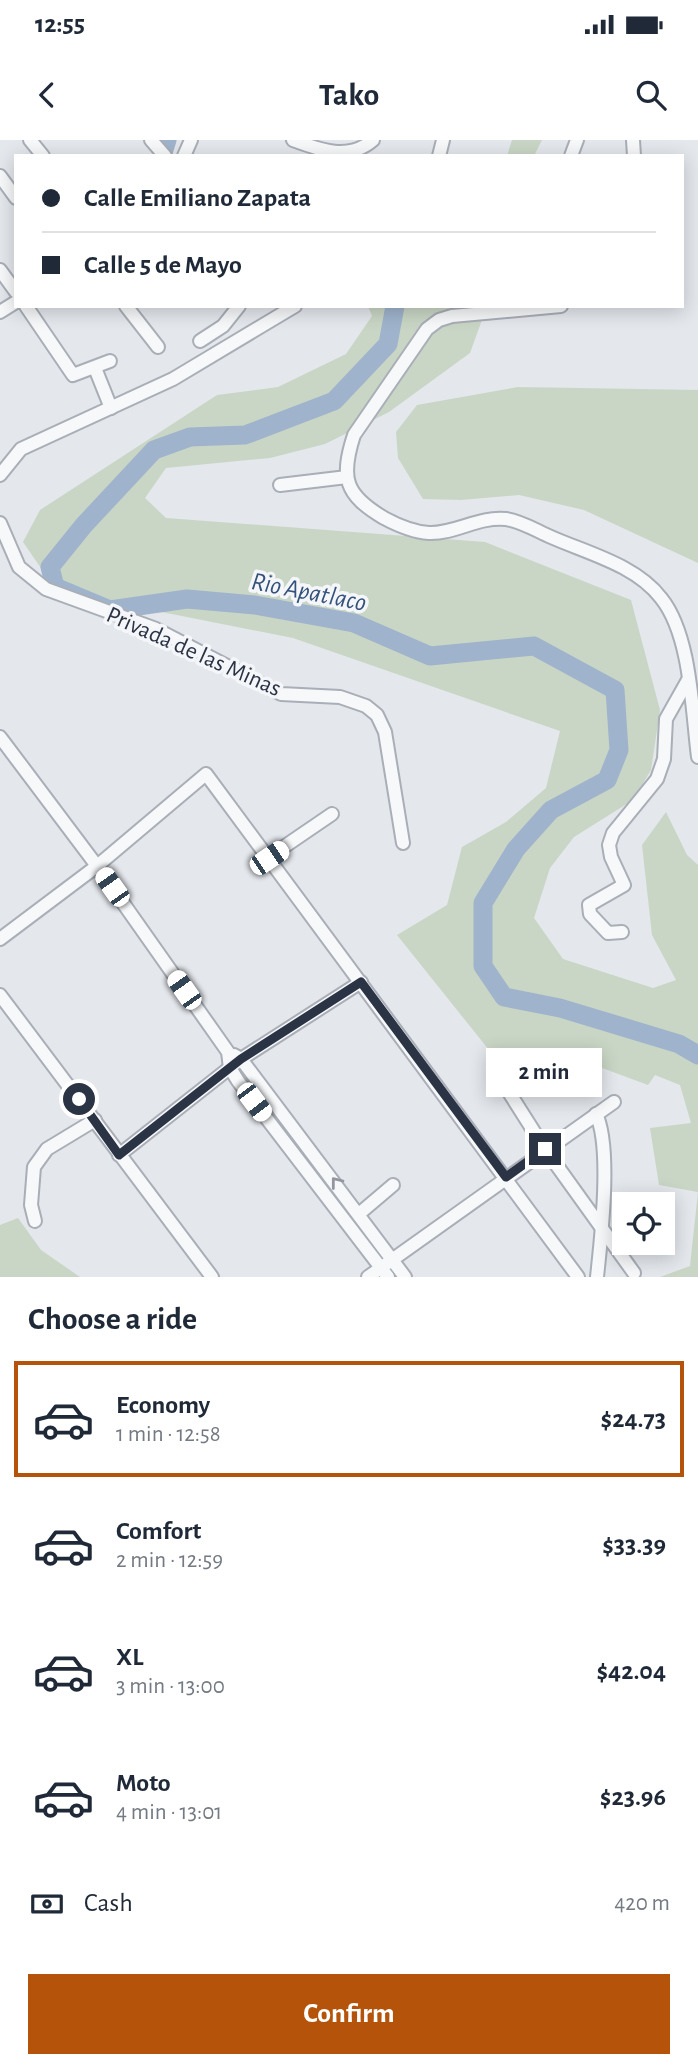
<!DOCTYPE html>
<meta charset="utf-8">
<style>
:root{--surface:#fff;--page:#f2f2f3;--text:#1f2937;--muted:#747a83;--line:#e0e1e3;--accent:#b45309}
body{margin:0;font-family:"Alegreya Sans",sans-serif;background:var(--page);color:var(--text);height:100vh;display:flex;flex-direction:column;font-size:26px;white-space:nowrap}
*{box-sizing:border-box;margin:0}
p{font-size:23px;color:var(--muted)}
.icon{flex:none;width:38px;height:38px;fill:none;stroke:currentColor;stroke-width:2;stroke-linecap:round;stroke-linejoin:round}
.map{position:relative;height:1137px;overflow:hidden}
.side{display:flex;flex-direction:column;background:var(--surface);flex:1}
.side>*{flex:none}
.banner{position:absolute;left:14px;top:14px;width:670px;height:154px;border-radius:0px;box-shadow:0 4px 18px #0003;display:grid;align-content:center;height:154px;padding:0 28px;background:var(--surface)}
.controls{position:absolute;left:612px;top:1052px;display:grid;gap:14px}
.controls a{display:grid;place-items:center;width:63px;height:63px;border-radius:0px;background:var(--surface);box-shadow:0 4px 18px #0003;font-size:35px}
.end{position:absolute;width:32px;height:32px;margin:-16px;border:9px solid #2b3445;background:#fff;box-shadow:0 0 0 4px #fff}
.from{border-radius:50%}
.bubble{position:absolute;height:49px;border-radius:0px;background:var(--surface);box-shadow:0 4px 18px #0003;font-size:23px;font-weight:700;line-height:49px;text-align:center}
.car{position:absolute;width:21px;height:42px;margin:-21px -10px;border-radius:9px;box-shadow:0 0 5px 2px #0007;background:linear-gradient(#fff 24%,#345 0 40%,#fff 0 76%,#345 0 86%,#fff 0)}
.banner b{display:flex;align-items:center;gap:24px;height:66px;font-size:26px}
.banner b+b{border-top:2px solid var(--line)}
.banner i{width:18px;height:18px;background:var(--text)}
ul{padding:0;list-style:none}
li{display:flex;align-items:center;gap:21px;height:116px;margin:0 14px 10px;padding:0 14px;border:4px solid transparent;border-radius:0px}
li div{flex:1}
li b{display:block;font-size:26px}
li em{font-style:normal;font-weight:700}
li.active{border-color:var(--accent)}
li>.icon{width:63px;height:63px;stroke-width:1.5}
h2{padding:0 28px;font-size:32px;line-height:84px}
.pay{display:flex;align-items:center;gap:18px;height:77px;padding:0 28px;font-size:26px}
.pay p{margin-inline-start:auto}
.primary-button{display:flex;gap:14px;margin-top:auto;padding:14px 28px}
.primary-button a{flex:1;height:80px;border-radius:0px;background:var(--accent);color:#fff;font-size:28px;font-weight:700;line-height:80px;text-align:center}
.status{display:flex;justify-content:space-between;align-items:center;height:49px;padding:0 35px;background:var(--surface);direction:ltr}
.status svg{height:19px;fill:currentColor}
header{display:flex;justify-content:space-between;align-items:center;height:91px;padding:0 28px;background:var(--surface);font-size:32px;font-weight:700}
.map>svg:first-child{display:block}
.green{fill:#c9d6c5}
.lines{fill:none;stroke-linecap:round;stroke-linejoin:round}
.river{stroke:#9fb4cc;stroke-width:19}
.minor-casing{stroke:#a9aeb7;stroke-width:16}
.minor{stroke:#f7f8fa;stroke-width:12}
.oneway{stroke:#9196a0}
.route{stroke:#2b3445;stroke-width:9}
.labels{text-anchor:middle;stroke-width:7;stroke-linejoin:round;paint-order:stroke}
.street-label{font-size:24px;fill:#2b3445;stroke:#f4f6f9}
.water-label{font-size:26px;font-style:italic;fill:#34527a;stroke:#f4f6f9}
</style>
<div class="status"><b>12:55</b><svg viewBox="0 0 49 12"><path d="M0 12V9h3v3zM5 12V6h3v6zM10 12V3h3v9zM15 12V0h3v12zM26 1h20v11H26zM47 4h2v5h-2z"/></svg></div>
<header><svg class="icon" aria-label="back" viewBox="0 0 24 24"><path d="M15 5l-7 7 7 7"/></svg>Tako<svg class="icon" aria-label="search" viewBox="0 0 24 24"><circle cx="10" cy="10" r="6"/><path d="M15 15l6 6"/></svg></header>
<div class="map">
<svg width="698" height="1137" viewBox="0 0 698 1137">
<rect width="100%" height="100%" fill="#e4e7ec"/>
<g class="green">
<path d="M512,0H542L534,16H507Z"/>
<path d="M368,166H487L470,213L389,272L325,304L270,318L166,328L145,358L166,378L485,402L631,460L660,570L651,630L633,660L574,697L550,728L534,778L563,819L653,848L676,840L652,795L642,705L666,672L687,715L698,725V1137H660L690,1126L698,1052L659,1045L650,988L691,983L680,945L655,935L648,945L594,925L535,917L509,935L397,795L447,765L462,707L506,682L546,648L560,591L293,498L101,460L45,434L23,402L40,370L217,255L278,247L346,214L372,176Z"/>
<path d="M518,247L698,250V423L584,370L519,355L461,360L423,359L398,318L396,292L417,265Z"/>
<path d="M18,1078L41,1110L80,1137H0V1085Z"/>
</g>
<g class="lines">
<g class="river">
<path d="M162,16L167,0"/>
<path d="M395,166L388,204L334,261L245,295L190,297L154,310L84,385L50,427L55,447L110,470L187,459L255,465L354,483L430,516L534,506L615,550L619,610L607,640L551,670L516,709L483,763V826L504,857L560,868L679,904L698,915"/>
</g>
<defs>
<g id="minor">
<path d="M30,0L43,16"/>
<path d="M151,0L165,16"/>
<path d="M293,0C320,10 349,21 373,0"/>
<path d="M633,0L634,16"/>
<path d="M184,16L191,0"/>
<path d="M439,16L443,0"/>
<path d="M571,16L577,0"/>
<path d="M0,36L16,58"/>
<path d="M0,130L16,152"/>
<path d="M26,166L73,235L110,221"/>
<path d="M126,166L158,207"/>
<path d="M561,166L452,176L439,180L427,189L354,295C340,338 345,355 384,378C397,385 413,392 429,393C455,394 479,376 506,379C521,381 537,391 551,397C587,413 636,425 661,458C691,495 692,571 698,617"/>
<path d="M0,172L16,162"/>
<path d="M200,201L223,186L239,166"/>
<path d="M95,228L111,268"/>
<path d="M0,335L21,309L173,239L295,166"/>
<path d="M280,345L347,337"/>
<path d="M0,383L19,427L46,449L156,489L281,554L340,557L366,566L377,575L385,592L403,703"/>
<path d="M0,597L97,726L228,912L230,928L238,941L388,1137"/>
<path d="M269,717L332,674"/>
<path d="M622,792L608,793L590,774L589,765L624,745L611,717L609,705L613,693L657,639L664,619L666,579L688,540"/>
<path d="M0,799L97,726L206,634L578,1137"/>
<path d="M0,855L212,1137"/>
<path d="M234,915L241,919L405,1137"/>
<path d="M498,935L545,1009L634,1133"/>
<path d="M596,974C612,1007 601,1099 597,1137"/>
<path d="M119,1015L241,919L361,842"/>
<path d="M360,1073L393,1045"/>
<path d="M35,1081L31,1065L34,1027L47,1009L95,980"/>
<path d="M368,1137L614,962"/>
</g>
</defs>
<use href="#minor" class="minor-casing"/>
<use href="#minor" class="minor"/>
</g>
<defs><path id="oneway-chevron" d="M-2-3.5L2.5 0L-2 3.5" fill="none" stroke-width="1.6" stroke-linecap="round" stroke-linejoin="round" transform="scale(1.75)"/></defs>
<use class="oneway" href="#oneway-chevron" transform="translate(336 1042) rotate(-128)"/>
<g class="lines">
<path class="route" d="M79,959L119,1015L241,919L361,842L506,1037L545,1009"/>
</g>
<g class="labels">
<g class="street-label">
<text transform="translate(194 511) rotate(24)" y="8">Privada de las Minas</text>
</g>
<g class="water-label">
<text transform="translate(309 451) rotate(11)" y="9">Rio Apatlaco</text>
</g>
</g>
</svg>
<div class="controls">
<a><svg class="icon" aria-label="locate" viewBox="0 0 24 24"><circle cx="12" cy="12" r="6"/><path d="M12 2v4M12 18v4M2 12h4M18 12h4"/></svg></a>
</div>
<i class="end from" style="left:79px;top:959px"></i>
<i class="end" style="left:545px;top:1009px"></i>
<div class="bubble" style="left:486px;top:908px;width:116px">2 min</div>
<i class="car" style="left:269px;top:718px;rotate:56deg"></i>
<i class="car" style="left:112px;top:747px;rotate:325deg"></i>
<i class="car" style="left:184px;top:850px;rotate:325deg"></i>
<i class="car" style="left:254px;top:962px;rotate:143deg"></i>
<div class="banner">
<b><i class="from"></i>Calle Emiliano Zapata</b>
<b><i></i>Calle 5 de Mayo</b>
</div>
</div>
<section class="side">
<h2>Choose a ride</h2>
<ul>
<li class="active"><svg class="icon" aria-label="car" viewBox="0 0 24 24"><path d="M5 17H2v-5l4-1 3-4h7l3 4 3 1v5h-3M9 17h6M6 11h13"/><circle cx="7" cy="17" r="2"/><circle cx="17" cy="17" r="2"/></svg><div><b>Economy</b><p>1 min · 12:58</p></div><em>$24.73</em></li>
<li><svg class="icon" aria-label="car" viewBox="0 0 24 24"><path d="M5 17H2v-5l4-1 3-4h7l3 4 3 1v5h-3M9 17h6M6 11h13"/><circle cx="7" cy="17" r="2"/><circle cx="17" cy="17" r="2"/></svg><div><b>Comfort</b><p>2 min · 12:59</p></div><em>$33.39</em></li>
<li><svg class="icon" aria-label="car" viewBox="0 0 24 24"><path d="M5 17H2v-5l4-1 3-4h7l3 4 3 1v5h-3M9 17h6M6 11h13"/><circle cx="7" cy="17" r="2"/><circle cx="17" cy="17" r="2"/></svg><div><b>XL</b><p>3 min · 13:00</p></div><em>$42.04</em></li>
<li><svg class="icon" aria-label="car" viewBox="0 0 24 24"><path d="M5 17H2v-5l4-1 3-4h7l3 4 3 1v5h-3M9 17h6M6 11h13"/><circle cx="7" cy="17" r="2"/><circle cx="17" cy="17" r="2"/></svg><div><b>Moto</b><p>4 min · 13:01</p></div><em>$23.96</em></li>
</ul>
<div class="pay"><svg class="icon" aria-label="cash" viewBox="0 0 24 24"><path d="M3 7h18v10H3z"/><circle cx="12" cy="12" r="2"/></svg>Cash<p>420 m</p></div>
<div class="primary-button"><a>Confirm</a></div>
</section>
